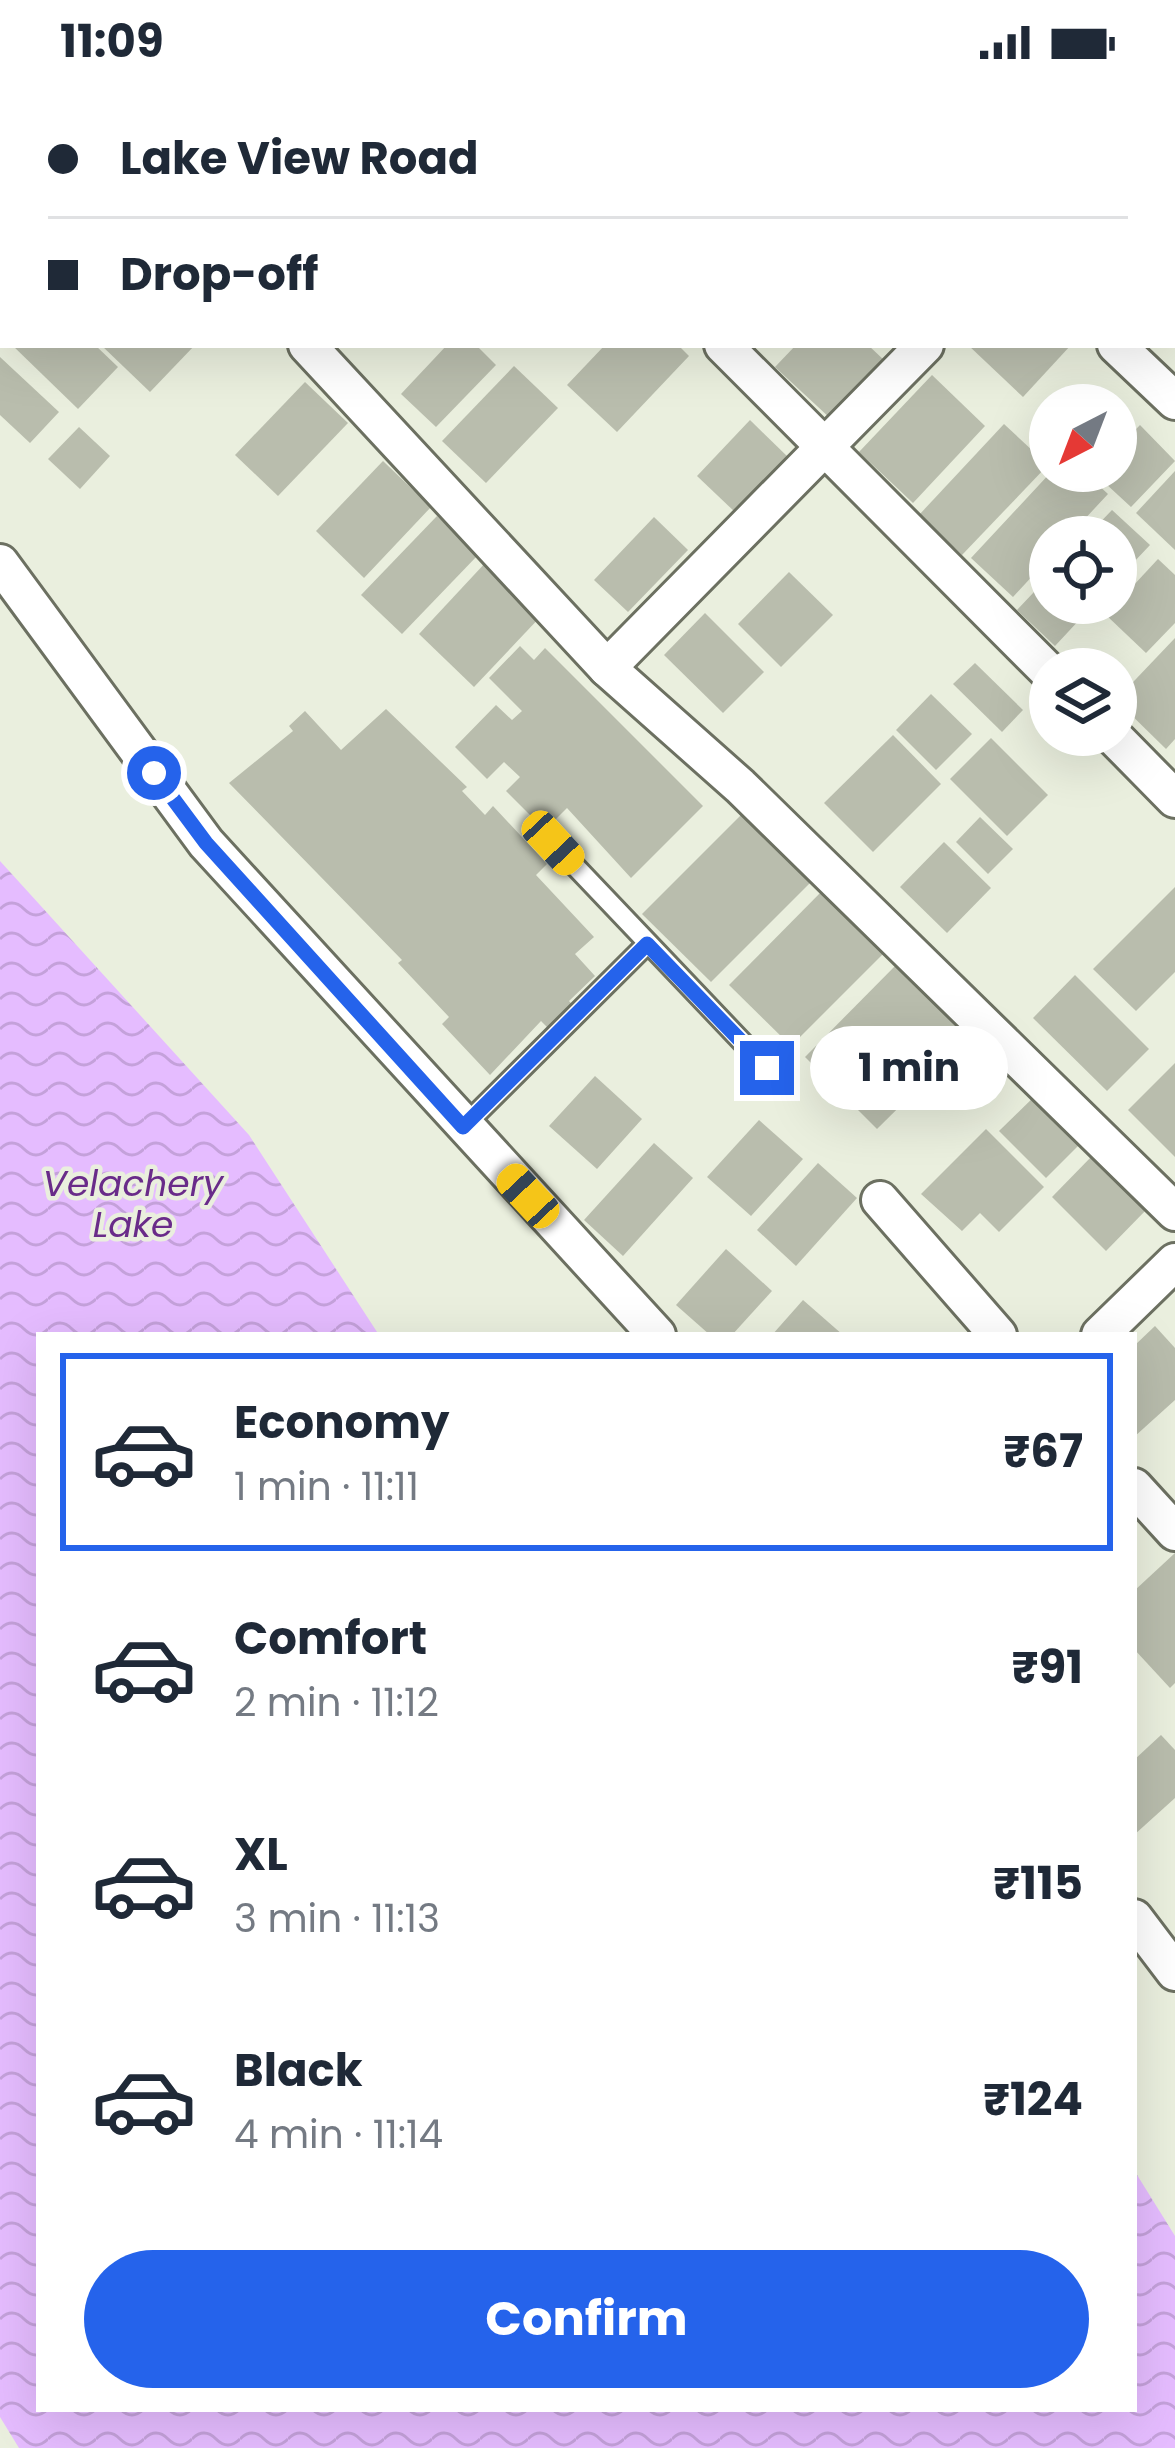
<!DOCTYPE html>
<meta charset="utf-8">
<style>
:root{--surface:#fff;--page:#f6f6f7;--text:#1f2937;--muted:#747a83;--line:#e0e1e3;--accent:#2563eb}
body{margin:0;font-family:Poppins,sans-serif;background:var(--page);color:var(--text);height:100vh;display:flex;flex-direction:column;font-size:45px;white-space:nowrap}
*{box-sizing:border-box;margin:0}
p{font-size:39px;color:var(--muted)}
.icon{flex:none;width:66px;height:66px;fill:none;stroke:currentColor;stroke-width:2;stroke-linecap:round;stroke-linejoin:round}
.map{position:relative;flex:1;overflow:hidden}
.panel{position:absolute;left:36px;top:1248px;width:1101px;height:1080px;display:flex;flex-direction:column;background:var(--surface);border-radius:0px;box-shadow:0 12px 48px #0002}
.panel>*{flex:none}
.banner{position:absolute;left:0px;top:0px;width:1176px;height:264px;box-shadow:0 12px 48px #0002;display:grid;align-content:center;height:264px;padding:0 48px;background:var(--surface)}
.needle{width:78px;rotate:222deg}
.controls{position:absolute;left:1029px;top:300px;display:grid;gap:24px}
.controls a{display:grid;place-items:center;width:108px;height:108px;border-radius:50%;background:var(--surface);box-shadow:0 12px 48px #0002;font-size:60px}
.end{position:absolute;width:54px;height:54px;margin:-27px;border:15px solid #2563eb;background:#fff;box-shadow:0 0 0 6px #fff}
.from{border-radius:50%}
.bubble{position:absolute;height:84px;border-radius:42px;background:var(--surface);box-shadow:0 12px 48px #0002;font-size:39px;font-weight:700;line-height:84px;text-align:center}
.car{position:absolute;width:36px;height:72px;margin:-36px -18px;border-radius:15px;box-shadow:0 0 9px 3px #0007;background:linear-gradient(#f5c518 24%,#345 0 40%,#f5c518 0 76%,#345 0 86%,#f5c518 0)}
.banner b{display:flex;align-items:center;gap:42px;height:114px;font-size:45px}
.banner b+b{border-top:3px solid var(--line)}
.banner i{width:30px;height:30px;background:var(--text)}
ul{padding:21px 0 0;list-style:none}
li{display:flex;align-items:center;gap:36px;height:198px;margin:0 24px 18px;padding:0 24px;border:6px solid transparent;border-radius:0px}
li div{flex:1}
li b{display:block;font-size:45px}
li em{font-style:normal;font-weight:700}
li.current{border-color:var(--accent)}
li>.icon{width:108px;height:108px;stroke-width:1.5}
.primary-button{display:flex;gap:24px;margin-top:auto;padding:24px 48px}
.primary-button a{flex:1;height:138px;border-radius:72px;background:var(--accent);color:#fff;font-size:48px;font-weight:700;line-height:138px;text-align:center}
.status{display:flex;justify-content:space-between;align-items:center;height:84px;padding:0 60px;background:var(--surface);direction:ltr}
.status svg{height:33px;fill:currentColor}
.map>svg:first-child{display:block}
.water{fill:url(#water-waves)}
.building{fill:#b9bdad}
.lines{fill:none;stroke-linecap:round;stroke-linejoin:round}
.service-casing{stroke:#6c7061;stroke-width:24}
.minor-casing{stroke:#6c7061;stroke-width:42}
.service{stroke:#fff;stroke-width:18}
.minor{stroke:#fff;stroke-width:36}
.route{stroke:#2563eb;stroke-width:15}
.labels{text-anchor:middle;stroke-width:9;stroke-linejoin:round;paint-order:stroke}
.water-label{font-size:36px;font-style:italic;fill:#692b89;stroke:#eaefde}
</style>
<div class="status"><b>11:09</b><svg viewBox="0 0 49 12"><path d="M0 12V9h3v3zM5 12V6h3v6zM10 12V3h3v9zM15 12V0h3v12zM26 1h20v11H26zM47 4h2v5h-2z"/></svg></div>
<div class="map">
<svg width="1175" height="2364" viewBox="0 0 1175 2364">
<defs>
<pattern id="water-waves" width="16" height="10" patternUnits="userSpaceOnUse" patternTransform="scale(3)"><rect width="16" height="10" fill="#e5bcff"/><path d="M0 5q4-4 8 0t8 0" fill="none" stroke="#c4a1da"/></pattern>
</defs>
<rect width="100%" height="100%" fill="#eaefde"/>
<path class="water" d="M0,777L249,1051L379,1251H39V2325H1134V2086L1175,2152V2364H19L0,2333Z"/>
<g class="building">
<path d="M12,261H95L118,283L78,325Z"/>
<path d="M101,261H195L150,308Z"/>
<path d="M447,261H476L496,281L436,343L401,310Z"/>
<path d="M605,261H678L689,272L617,348L567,301Z"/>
<path d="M796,261H868L885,277L831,335L775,283Z"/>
<path d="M968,261H1071L1023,313Z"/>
<path d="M0,273L59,328L30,359L0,331Z"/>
<path d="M514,282L558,324L486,399L442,357Z"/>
<path d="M932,291L985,342L913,419L859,368Z"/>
<path d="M305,298L348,339L278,412L235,371Z"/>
<path d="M750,336L790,375L737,430L697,392Z"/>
<path d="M1004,340L1048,381L962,471L919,431Z"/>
<path d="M1140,341L1175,377L1131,423L1092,387H1116V366Z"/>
<path d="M79,343L110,372L80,405L48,375Z"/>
<path d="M383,377L431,423L364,494L316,447Z"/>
<path d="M1052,387H1083L1108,410L1068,453H1050V473L1013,513L971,474Z"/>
<path d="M1175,387V466L1136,429Z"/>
<path d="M1112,426L1150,461L1116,497V453H1086Z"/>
<path d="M437,432L478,471L402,550L361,511Z"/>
<path d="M654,433L688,466L628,528L594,496Z"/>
<path d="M1158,475L1175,491V539L1146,569L1106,531Z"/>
<path d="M487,477L543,530L474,603L419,550Z"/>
<path d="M789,488L833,531L781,583L738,540Z"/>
<path d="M1050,491V519H1095L1055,562L1017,526Z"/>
<path d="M705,529L764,588L723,629L664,571Z"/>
<path d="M1175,554V655L1166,665L1116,616Z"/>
<path d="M520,562L534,576L545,564L703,722L631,794L567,724L545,746L506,707L520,693L504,678L487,695L455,663L496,621L512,636L522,627L489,594Z"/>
<path d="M975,579L1023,626L1002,648L953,600Z"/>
<path d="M931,610L972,650L936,686L896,646Z"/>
<path d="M386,625L467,703L462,707L485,731L493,722L547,780L536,791L594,853L575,870L595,892L569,917L576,925L552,948L541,937L490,991L442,940L449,933L398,879L402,876L229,699L293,647L289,642L305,627L341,666Z"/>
<path d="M893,651L941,700L873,768L824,719Z"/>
<path d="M991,654L1048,711L1007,752L950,695Z"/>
<path d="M741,731L810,799L711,898L642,830Z"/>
<path d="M980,733L1013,765L988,790L956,758Z"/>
<path d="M944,758L991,804L947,849L900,803Z"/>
<path d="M826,803L888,865L791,962L729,901Z"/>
<path d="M1175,803V888L1136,927L1093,885Z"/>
<path d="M900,877L973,950L877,1045L805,973Z"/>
<path d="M1075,891L1149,965L1107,1007L1033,934Z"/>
<path d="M1175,979V1073L1128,1026Z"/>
<path d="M595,992L642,1035L597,1085L549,1042Z"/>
<path d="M1044,1003L1090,1050L1046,1094L999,1047Z"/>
<path d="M759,1036L803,1075L751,1132L707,1093Z"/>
<path d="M986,1045L1044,1103L999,1148L980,1129L962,1147L921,1110Z"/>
<path d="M654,1059L693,1094L623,1172L584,1136Z"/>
<path d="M1093,1071L1147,1125L1106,1167L1052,1113Z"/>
<path d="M818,1079L857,1114L796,1182L757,1146Z"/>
<path d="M726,1165L772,1207L732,1251H710L676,1221Z"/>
<path d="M803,1216L843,1251H772Z"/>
<path d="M1155,1242L1175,1264V1316L1134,1353V1262Z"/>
<path d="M1175,1469V1599L1170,1604L1134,1565V1507Z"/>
<path d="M1161,1651L1175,1666V1714L1134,1751V1676Z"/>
</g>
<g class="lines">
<defs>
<g id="service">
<path d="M553,759L767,984"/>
<path d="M463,1043L647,860"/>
</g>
<g id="minor">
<path d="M63,0L66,3"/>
<path d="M459,0L462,3"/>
<path d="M835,0L838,3"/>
<path d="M110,3L113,0"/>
<path d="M0,112L3,109"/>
<path d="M307,261L607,584L925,261"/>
<path d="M723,261L1050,589"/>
<path d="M1116,261L1175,317"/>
<path d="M0,479L206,759L657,1251"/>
<path d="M607,584L740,702L1175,1128"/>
<path d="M1112,651L1175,715"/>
<path d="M880,1116L998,1251"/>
<path d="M1100,1251L1175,1178"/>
<path d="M1134,1403L1175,1448"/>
<path d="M1134,1834L1175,1888"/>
</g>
</defs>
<use href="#service" class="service-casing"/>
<use href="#minor" class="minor-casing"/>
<use href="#service" class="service"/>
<use href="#minor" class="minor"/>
</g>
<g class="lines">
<path class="route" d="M154,689L206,759L463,1043L647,860L767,984"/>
</g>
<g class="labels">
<g class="water-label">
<text x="133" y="1112">Velachery<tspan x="133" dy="41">Lake</tspan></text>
</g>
</g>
</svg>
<div class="controls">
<a><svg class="needle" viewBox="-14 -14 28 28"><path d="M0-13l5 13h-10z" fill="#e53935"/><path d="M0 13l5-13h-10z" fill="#747a83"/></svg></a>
<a><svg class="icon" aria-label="locate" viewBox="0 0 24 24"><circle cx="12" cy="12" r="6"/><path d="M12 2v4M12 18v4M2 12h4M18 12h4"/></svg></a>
<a><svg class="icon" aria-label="layers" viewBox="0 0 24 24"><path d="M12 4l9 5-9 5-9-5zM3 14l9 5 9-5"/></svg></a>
</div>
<i class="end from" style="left:154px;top:689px"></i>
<i class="end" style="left:767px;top:984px"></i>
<div class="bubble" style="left:810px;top:942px;width:198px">1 min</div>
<i class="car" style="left:553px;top:759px;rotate:137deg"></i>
<i class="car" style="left:528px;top:1112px;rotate:317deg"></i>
<div class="banner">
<b><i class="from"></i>Lake View Road</b>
<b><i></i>Drop-off</b>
</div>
<section class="panel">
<ul>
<li class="current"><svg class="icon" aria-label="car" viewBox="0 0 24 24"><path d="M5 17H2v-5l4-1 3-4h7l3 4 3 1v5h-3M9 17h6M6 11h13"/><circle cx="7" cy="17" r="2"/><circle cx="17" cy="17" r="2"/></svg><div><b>Economy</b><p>1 min · 11:11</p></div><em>₹67</em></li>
<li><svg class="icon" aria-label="car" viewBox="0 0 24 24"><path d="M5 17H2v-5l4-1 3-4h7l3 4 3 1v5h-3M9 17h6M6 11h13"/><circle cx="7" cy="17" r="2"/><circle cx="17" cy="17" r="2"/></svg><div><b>Comfort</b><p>2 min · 11:12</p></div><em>₹91</em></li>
<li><svg class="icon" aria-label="car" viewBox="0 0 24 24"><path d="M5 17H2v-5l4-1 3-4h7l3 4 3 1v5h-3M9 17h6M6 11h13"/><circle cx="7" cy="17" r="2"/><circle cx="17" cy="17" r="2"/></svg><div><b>XL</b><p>3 min · 11:13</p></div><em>₹115</em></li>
<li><svg class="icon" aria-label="car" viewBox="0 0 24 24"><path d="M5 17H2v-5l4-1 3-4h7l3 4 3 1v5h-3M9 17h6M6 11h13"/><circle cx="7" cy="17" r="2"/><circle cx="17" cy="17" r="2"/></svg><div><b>Black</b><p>4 min · 11:14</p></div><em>₹124</em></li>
</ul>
<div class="primary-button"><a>Confirm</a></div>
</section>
</div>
